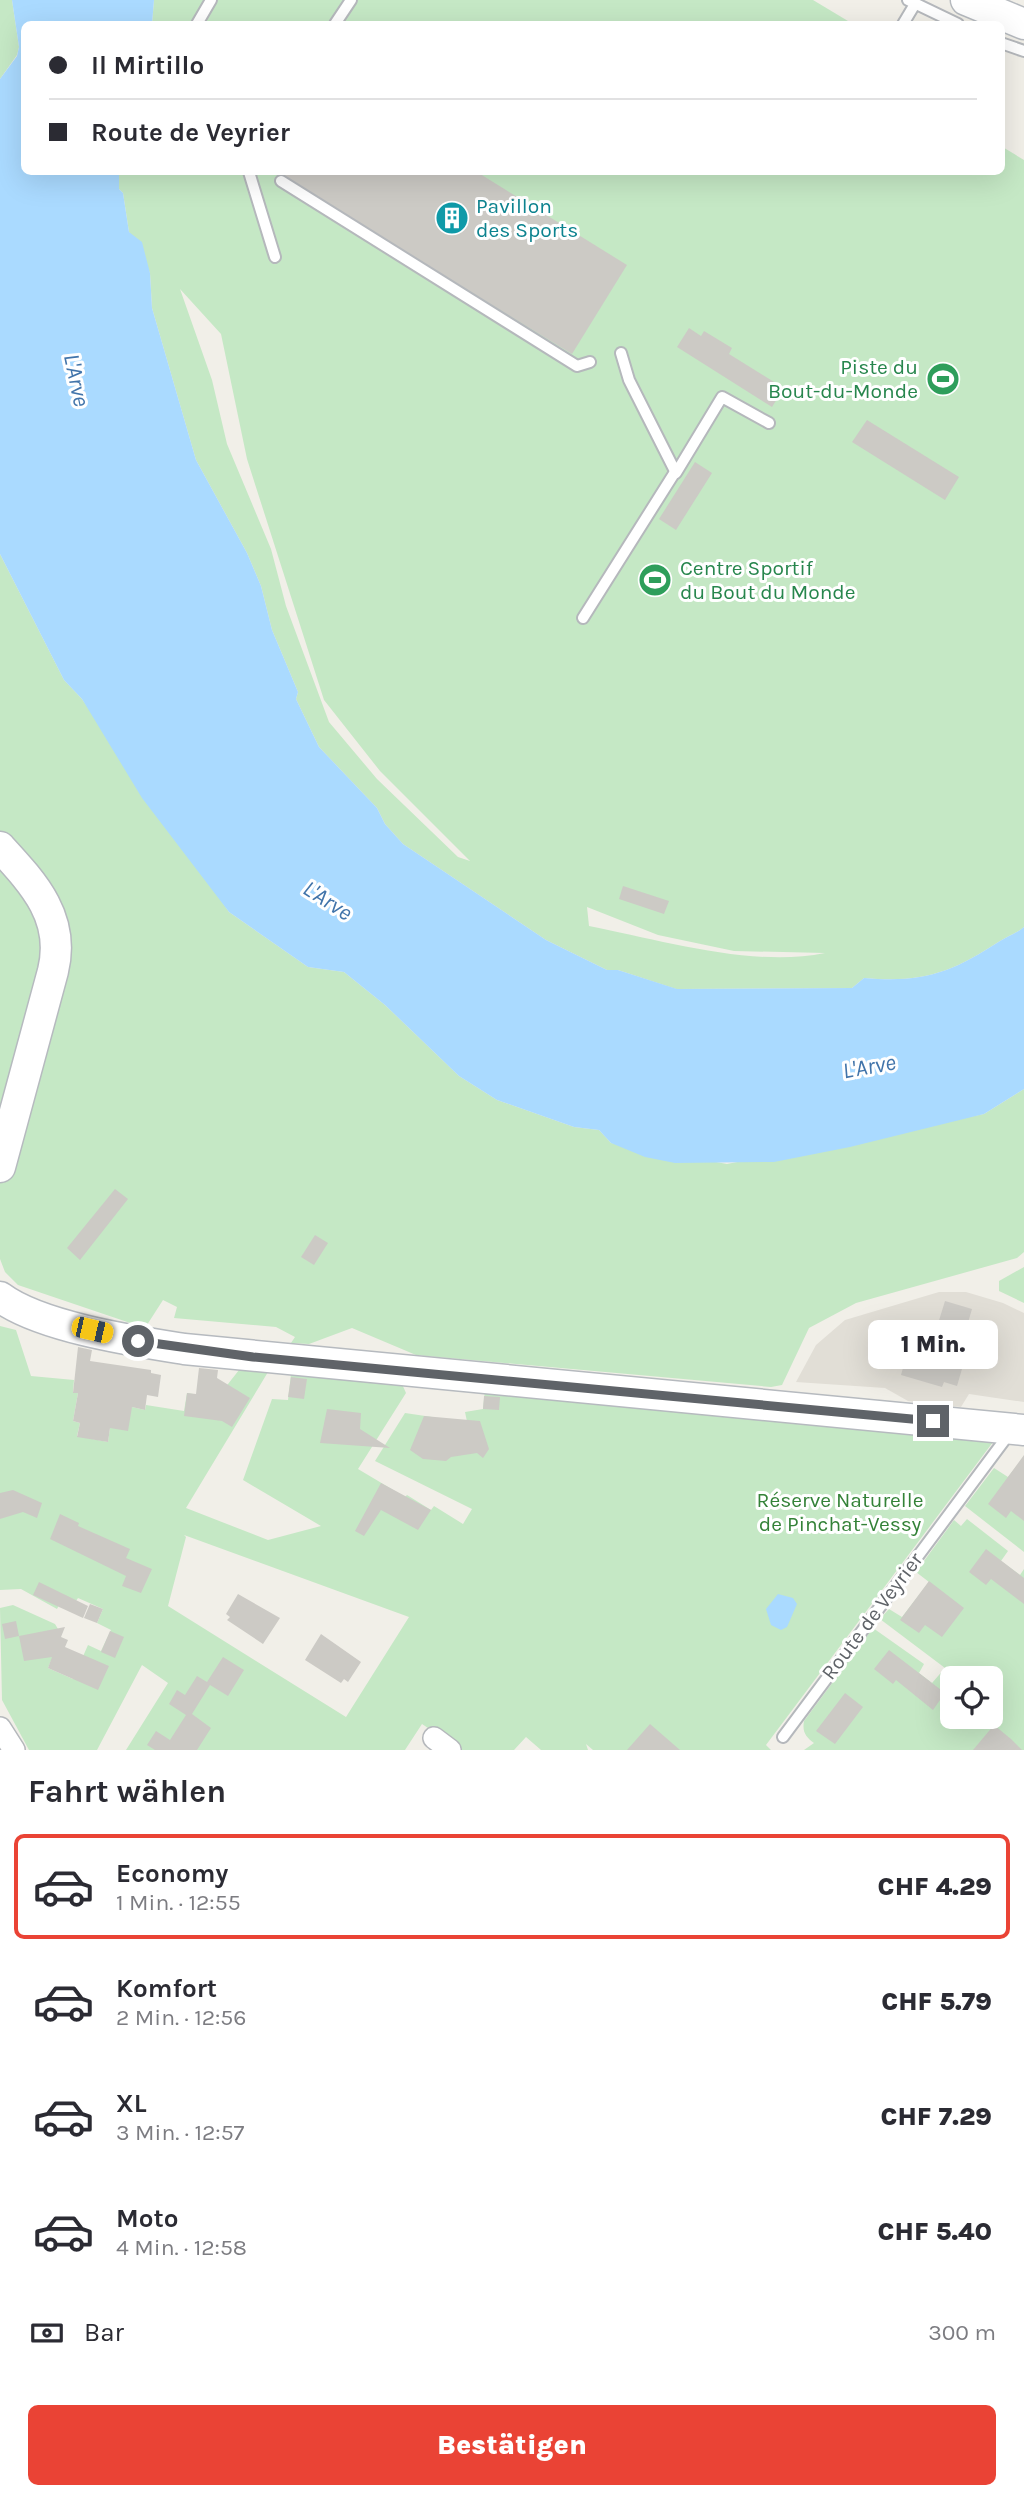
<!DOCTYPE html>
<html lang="de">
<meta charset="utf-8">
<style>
:root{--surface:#fff;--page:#f7f7f7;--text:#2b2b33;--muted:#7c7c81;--line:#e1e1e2;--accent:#ea4335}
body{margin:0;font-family:Karla,sans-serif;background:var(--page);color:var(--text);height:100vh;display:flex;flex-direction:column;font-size:26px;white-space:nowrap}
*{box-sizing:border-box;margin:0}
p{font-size:23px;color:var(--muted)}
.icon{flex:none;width:38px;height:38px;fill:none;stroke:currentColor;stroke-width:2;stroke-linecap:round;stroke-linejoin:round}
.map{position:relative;height:1750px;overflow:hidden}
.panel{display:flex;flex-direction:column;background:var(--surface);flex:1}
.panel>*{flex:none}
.banner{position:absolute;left:21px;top:21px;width:984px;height:154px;border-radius:10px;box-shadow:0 7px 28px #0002;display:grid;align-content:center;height:154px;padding:0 28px;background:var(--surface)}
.tools{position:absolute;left:940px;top:1666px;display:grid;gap:14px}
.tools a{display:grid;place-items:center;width:63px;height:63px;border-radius:10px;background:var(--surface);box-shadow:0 7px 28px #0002;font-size:35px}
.end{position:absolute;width:32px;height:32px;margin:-16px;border:9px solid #5f6368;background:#fff;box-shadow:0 0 0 4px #fff}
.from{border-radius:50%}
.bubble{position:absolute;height:49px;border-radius:10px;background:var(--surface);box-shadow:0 7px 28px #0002;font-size:23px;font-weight:800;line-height:49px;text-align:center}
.car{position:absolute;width:21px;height:42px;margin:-21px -10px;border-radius:9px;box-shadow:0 0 5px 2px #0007;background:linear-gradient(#f5c518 24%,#345 0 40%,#f5c518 0 76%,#345 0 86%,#f5c518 0)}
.banner b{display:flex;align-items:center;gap:24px;height:66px;font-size:26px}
.banner b+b{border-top:2px solid var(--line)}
.banner i{width:18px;height:18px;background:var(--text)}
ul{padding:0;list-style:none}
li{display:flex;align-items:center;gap:21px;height:105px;margin:0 14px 10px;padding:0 14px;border:4px solid transparent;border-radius:10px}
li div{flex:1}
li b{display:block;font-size:26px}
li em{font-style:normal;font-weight:800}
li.selected{border-color:var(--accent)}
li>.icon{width:63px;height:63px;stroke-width:1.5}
h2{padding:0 28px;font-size:32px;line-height:84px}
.pay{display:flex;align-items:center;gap:18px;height:77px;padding:0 28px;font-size:26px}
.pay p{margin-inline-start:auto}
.cta{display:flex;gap:14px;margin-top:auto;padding:14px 28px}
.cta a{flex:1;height:80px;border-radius:10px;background:var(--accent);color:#fff;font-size:28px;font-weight:800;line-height:80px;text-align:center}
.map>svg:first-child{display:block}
.education{fill:#e1ded6}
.green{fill:#c5e8c5;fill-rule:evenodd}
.water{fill:#aadaff}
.building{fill:#cccac5}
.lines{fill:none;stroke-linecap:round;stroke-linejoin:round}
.lane-casing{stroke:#b5b8bc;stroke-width:14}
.street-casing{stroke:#b5b8bc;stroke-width:24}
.secondary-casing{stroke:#b6babf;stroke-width:33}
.lane{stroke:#fff;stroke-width:10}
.street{stroke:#fff;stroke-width:21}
.secondary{stroke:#fff;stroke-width:30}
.route{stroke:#5f6368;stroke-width:9}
.labels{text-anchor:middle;stroke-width:6;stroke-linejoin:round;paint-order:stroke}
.culture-label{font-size:21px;fill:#0d838f;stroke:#fff;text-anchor:start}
.leisure-label{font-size:21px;fill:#27864d;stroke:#fff;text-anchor:end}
.park-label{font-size:21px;fill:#348238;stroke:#fff}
.street-label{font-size:21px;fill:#5f6368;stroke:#fff}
.water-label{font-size:23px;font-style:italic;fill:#4174aa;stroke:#fff}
</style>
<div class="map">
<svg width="1024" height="1750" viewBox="0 0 1024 1750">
<rect width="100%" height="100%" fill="#f1efe8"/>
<path class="education" d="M939,1292H966L1003,1303L1024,1313V1402L969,1394L961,1407L908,1401L885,1388L796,1382L816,1345L845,1320Z"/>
<g class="green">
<path d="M0,0H12L19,47L17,55L0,79Z"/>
<path d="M154,0H813L853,24H152Z"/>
<path d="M1001,146L1024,160V927C1017,933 1008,936 1000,941C951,973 923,983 864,978L852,988L676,989L618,970H607L546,940L403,844L385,824L377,808L319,747L296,699L298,692L272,630L261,586L247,553L196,460L152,308L150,273L129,232L123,193L119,189V172H1001ZM180,289L221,334L247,459L324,700L380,771L470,861L458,857L377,779L329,722L286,606L271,549L227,444L212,380ZM587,907L658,935L734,951L825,953C753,968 661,940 589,926Z"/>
<path d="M0,554L64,680L82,699L229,912L308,967L344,972L385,1005L459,1076L497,1100L574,1127L599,1130L611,1143L727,1164L984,1114L1024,1089V1252L1017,1258L856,1303L809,1328L782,1385L771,1387L416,1355L352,1328L309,1344L291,1343L295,1337L276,1327L174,1318L177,1307L163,1300L145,1328L18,1285L5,1272L0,1259Z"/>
<path d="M1024,1267V1303L999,1291V1281Z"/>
<path d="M0,1326L16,1330L31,1376L74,1380L73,1392L78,1393L73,1421L80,1423L77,1436L108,1442L110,1428L132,1407L145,1410L146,1405L184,1411L187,1393L217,1398L239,1370L268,1372L186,1508L268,1540L321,1526L243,1480L272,1399L288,1400L291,1374L402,1384L406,1393L358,1469L405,1497L407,1495L431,1510L434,1506L463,1524L472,1509L375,1461L405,1413L432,1417L469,1431L465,1412L483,1409L485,1390L993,1442L766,1745L771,1750H593L586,1744L588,1750H541L526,1737L514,1750H461L422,1724L405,1750H126L168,1683L142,1665L97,1750H29L2,1700L0,1608L13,1605L55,1624L58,1629L55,1651L48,1668L73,1679L88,1645L101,1651L111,1630L97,1623L103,1609L78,1598L76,1601L64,1595L57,1609L21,1589L0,1590ZM184,1535L409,1617L346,1717L168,1606L186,1537Z"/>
<path d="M1024,1457V1552L965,1506L994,1468L1008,1477Z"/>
<path d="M967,1519L1008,1551L1001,1561L1020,1575L1024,1569V1750H804L814,1743C806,1737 802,1732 804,1721L873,1628L924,1664L919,1673L932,1683L945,1668L880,1619L889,1609L902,1617L929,1582L916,1572L954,1520L961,1526ZM952,1678H990V1717H952Z"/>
</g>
<g class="water">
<path d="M12,0H154L152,24H24V172H119V189L123,193L129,232L142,242L150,273L152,308L196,460L247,553L261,586L272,630L298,692L296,699L319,747L377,808L385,824L403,844L546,940L607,970H618L677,989L852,988L864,978C923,983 951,973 1000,941C1008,936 1017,933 1024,927V1089L984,1114L850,1147L774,1162L675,1163L645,1157L611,1143L599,1130L574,1127L497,1100L459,1076L385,1005L344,972L308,967L229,912L142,798L82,699L64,680L0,554V79L17,56L19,47Z"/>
<path d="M778,1594L793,1598L797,1604L787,1627L781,1630L771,1625L766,1609Z"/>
</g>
<g class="building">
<path d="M276,172H477L627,265L572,354Z"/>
<path d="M689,328L701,336L704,331L732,348L729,354L784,388L772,407L677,347Z"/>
<path d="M867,420L959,477L945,500L852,442Z"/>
<path d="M695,462L712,473L676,530L659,519Z"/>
<path d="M623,886L669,901L664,914L619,899Z"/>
<path d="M115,1189L128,1199L80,1260L67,1248Z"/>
<path d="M315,1235L328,1243L314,1265L301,1257Z"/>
<path d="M945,1301L972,1309L957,1360L964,1362L957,1386L944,1382L942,1387L901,1375L908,1350L928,1356Z"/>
<path d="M78,1347L92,1350L90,1361L151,1370V1373L161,1375L158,1397L147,1395L145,1410L132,1407L128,1431L110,1428L108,1442L77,1437L80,1423L73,1421L78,1393H73Z"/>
<path d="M199,1368L218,1370L217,1378L250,1398L232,1427L222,1421L184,1416L187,1393L196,1394Z"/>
<path d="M291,1377L307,1379L304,1399L288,1397Z"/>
<path d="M484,1396L500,1397L499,1410L483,1409Z"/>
<path d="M327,1409L361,1413L360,1429L390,1448L320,1443Z"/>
<path d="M424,1416L480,1421L489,1449L483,1458L477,1453L451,1457L446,1461L423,1459L410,1450Z"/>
<path d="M1024,1455V1521L1011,1511L1006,1518L988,1504Z"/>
<path d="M381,1483L431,1510L418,1530L381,1510L364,1536L355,1531Z"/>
<path d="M13,1490L42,1503L37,1518L23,1512L0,1519V1493Z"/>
<path d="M60,1514L79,1523L78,1526L130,1549L126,1558L152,1569L141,1593L122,1586L126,1576L50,1539Z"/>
<path d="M986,1549L1024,1578V1604L991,1579L986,1585L969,1572Z"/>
<path d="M929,1581L964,1608L942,1637L925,1625L919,1633L900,1620Z"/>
<path d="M39,1582L88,1606L83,1618L33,1595Z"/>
<path d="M238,1594L280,1618L263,1644L227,1620L230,1617L226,1614Z"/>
<path d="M90,1604L103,1609L97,1623L84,1618Z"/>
<path d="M16,1621L19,1636L5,1639L2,1624Z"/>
<path d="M65,1627L61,1637L68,1640L65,1647L109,1666L98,1690L48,1668L52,1657L24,1661L19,1636Z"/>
<path d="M110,1631L124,1637L115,1658L101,1652Z"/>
<path d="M321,1634L361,1662L348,1682L344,1679L341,1683L305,1660Z"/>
<path d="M889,1650L945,1693L933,1710L896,1680L893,1684L874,1669Z"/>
<path d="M223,1657L244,1670L228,1696L210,1685L192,1714L211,1728L197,1750H155L147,1745L156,1731L170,1740L186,1715L169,1704L177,1690L185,1695L197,1676L207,1682Z"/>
<path d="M845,1693L863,1707L835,1744L816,1731Z"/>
<path d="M650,1724L680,1750H627Z"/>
<path d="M994,1725L1011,1739L1022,1750H973Z"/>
</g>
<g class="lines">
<defs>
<g id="lane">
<path d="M908,0L958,24"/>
<path d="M197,24L211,0"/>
<path d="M335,24L351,0"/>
<path d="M903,24L915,4"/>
<path d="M1001,43L1024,51"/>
<path d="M249,172L275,257"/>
<path d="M281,181L577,366L590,362"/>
<path d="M621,353L629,380L676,473L722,397L769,423"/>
<path d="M583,618L675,472"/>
<path d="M783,1737L1009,1434"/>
</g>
<g id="street">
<path d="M0,1728L14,1750"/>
<path d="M434,1738L450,1750"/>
</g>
<g id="secondary">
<path d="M966,0L1024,24"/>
<path d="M0,847C34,884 66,918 53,971L0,1167"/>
<path d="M0,1297C40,1327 134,1341 184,1349L1024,1430"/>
</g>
</defs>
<use href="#lane" class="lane-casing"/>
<use href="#street" class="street-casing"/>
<use href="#secondary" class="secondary-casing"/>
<use href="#lane" class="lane"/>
<use href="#street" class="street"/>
<use href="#secondary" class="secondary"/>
</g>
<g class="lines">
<path class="route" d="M138,1341L253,1357L933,1421"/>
</g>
<defs>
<symbol id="building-disc" viewBox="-11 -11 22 22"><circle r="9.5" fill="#0f9aa8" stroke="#fff"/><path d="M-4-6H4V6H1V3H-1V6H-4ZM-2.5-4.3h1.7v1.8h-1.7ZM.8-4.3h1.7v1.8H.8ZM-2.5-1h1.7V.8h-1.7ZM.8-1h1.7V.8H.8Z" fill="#fff"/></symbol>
<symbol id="stadium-disc" viewBox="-11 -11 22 22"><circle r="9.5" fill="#2e9e5b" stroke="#fff"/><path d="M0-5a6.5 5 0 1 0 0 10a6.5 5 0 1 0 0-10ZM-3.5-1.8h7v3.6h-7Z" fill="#fff"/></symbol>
</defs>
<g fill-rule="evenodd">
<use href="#building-disc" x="433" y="199" width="38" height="38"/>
<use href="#stadium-disc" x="924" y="360" width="38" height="38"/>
<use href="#stadium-disc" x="636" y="561" width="38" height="38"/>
</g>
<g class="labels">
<g class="culture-label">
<text x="476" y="213">Pavillon<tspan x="476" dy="24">des Sports</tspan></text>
</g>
<g class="leisure-label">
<text x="918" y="374">Piste du<tspan x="918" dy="24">Bout-du-Monde</tspan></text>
<text x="680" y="575" text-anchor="start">Centre Sportif<tspan x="680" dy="24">du Bout du Monde</tspan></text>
</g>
<g class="park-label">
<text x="840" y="1507">Réserve Naturelle<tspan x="840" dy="24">de Pinchat-Vessy</tspan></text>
</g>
<g class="street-label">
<text transform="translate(872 1616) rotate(-53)" y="7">Route de Veyrier</text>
</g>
<g class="water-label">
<text transform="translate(77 380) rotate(78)" y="8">L'Arve</text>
<text transform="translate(328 900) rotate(33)" y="8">L'Arve</text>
<text transform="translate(869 1066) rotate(-10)" y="8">L'Arve</text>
</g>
</g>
</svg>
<div class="tools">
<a><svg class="icon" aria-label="locate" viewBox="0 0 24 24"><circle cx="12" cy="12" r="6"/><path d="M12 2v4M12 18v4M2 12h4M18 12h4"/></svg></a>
</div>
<i class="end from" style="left:138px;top:1341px"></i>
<i class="end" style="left:933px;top:1421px"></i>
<div class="bubble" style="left:868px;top:1320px;width:130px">1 Min.</div>
<i class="car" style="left:92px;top:1330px;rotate:103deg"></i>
<div class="banner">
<b><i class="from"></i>Il Mirtillo</b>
<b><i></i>Route de Veyrier</b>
</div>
</div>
<section class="panel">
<h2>Fahrt wählen</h2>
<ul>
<li class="selected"><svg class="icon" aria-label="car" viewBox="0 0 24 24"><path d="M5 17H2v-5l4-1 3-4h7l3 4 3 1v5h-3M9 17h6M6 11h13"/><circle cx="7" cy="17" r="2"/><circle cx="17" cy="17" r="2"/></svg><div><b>Economy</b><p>1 Min. · 12:55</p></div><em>CHF 4.29</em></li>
<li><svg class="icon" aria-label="car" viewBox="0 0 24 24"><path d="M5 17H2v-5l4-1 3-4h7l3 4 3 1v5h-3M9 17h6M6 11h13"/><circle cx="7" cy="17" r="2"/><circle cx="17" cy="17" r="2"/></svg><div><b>Komfort</b><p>2 Min. · 12:56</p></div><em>CHF 5.79</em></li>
<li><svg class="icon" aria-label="car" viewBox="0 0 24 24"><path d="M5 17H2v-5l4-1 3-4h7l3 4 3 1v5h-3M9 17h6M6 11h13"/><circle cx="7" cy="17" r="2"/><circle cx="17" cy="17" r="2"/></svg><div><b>XL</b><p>3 Min. · 12:57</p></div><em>CHF 7.29</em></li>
<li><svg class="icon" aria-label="car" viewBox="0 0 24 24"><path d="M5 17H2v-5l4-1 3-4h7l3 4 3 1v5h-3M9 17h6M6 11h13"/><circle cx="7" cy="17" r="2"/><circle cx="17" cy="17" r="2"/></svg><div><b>Moto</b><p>4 Min. · 12:58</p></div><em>CHF 5.40</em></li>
</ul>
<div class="pay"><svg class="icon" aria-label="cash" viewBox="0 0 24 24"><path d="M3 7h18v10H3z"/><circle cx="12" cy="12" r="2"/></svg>Bar<p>300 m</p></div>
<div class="cta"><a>Bestätigen</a></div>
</section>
